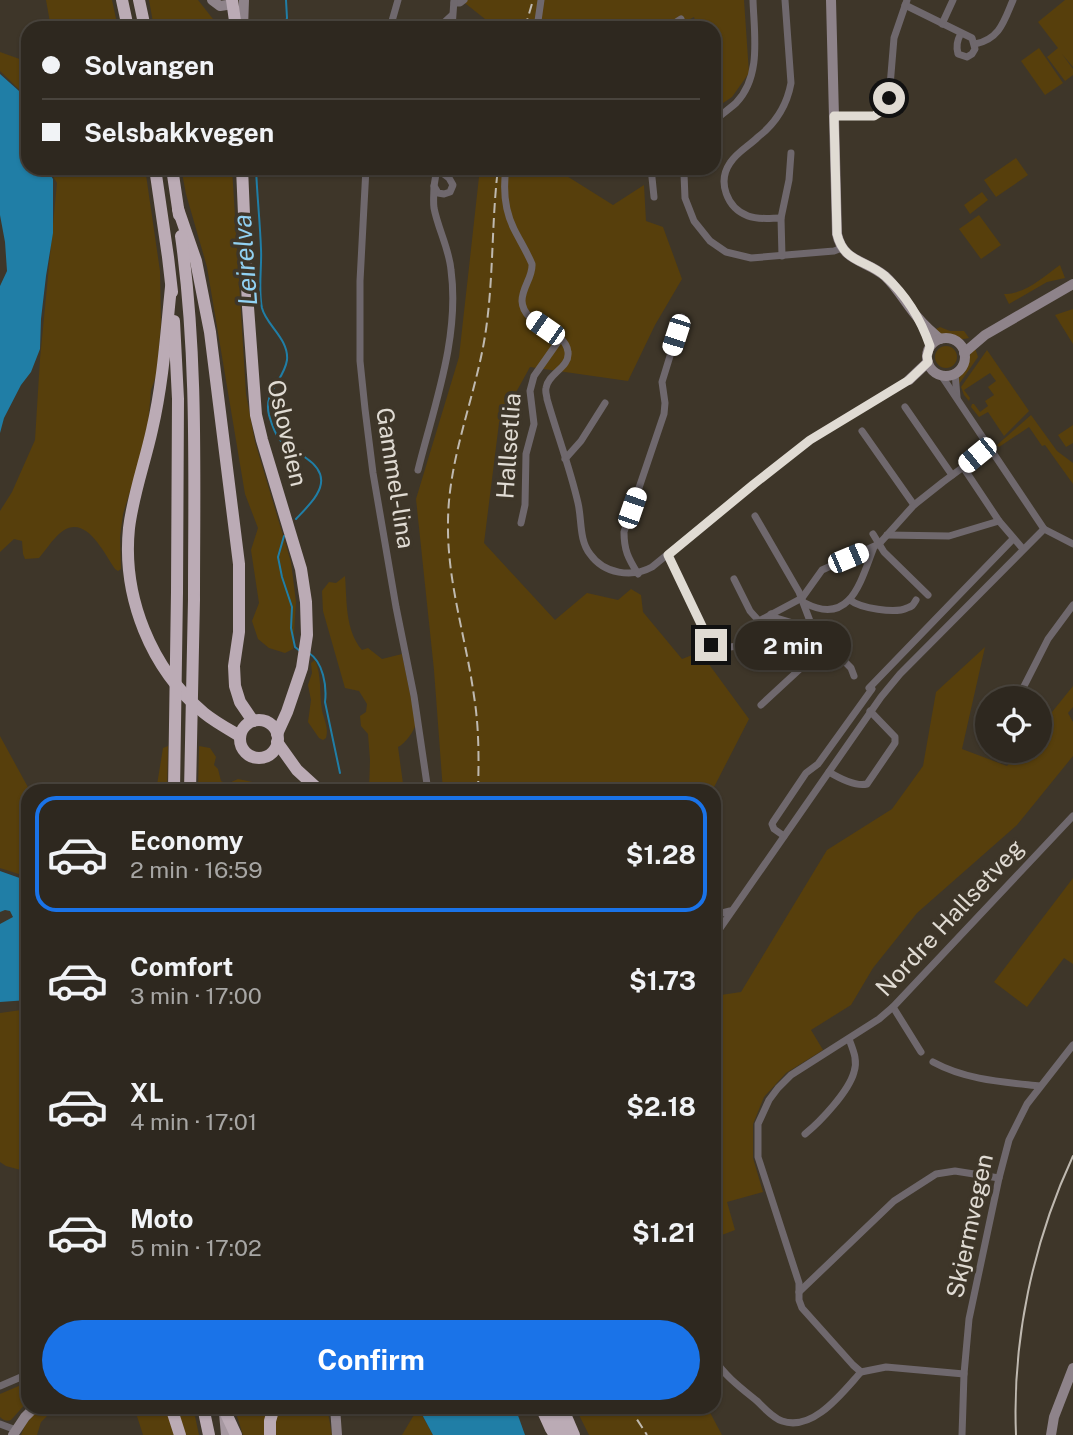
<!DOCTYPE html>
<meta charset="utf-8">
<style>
:root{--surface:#2e281f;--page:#3a342c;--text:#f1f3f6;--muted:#a7a6a4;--line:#49443d;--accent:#1a73e8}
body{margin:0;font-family:"Public Sans",sans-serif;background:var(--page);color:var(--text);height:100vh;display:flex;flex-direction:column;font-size:26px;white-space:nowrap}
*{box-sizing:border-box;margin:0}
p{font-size:23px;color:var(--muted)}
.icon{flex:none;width:38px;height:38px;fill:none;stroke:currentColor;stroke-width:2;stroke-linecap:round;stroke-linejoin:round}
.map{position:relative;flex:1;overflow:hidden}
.drawer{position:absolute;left:21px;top:784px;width:700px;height:630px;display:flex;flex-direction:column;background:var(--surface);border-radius:21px;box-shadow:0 2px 5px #0004,0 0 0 2px var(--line)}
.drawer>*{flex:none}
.top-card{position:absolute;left:21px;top:21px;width:700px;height:154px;border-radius:21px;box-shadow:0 2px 5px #0004,0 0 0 2px var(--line);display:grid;align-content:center;height:154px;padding:0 21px;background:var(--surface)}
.buttons{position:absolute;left:975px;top:686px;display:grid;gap:14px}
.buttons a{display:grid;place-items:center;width:77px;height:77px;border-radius:50%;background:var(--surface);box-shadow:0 2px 5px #0004,0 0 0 2px var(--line);font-size:35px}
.end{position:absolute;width:32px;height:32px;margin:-16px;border:9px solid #e0dbd3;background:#111;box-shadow:0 0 0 4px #111}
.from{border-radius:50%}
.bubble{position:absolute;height:49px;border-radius:24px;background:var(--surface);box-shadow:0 2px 5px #0004,0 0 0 2px var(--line);font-size:23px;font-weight:700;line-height:49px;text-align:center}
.car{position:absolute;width:21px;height:42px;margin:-21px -10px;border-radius:9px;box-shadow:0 0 5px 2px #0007;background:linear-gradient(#fff 24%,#345 0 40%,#fff 0 76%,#345 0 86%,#fff 0)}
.top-card b{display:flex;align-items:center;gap:24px;height:66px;font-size:26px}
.top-card b+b{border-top:2px solid var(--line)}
.top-card i{width:18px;height:18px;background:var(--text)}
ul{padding:12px 0 0;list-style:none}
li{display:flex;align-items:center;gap:21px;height:116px;margin:0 14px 10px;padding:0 7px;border:4px solid transparent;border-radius:21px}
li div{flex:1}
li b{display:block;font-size:26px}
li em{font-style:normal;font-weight:700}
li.on{border-color:var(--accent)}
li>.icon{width:63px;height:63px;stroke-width:1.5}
.cta{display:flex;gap:14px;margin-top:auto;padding:14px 21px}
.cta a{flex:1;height:80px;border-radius:42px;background:var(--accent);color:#fff;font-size:28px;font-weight:700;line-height:80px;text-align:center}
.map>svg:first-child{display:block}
.green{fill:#573f0c}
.water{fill:#207ea6}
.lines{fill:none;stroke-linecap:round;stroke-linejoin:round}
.stream{stroke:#207ea6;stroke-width:2}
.street{stroke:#6f686d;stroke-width:7}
.secondary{stroke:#8e838a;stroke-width:10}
.primary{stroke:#a698a1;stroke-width:10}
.highway{stroke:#bbabb5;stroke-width:12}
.tram{stroke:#bfb9b0;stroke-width:2}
.rail{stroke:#bfb9b0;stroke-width:2;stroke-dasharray:10 5;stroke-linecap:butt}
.highway-bridge{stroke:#bbabb5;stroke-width:12}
.route{stroke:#e0dbd3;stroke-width:9}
.labels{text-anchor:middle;stroke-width:7;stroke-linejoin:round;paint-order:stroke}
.street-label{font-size:24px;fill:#e0dbd3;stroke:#3e3629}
.water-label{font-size:26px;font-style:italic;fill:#91d1f2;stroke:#3e3629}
</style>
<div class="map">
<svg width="1073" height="1435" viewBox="0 0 1073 1435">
<rect width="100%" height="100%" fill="#3e3629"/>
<g class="green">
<path d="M46,0H112L118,28H51Z"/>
<path d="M149,0H198L220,28H154Z"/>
<path d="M461,0H744L749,73L732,97L717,107L714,101V28H697L694,17L673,28H487L485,19Z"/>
<path d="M1065,0H1073V67L1062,54L1073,69V75L1065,81L1047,57L1058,48L1038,22Z"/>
<path d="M1039,48L1063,83L1045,95L1021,61Z"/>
<path d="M0,52L28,62V98L0,71Z"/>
<path d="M1016,158L1028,175L996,197L984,180Z"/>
<path d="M48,168H145L160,271L161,322L157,373L151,390L147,437L123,514L120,537L121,569L118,571L115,569C102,550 83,508 56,537C50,543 45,551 39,558L25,559L23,554L22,541L14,539L0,552V511L12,492L35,440L40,359L57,183Z"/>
<path d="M181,168H232L246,394L255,442L291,562L296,602L293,649L285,653L269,648L258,639L252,621L259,603L251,550L258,528L245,494L207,267L186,194Z"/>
<path d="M480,168H554L613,205L644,185L646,221L663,227L682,279L655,325L628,381L530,367L499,423L484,543L555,620L587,593L618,600L631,589L641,595L643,612L682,659L700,652L749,719L712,791H443L434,670L416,499L459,357Z"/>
<path d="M982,192L988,200L970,214L964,205Z"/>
<path d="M979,215L1001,245L981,259L959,229Z"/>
<path d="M1060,265L1065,278L1047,282L1009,304L1004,294C1026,294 1043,277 1060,265Z"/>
<path d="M1073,309V344L1055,315Z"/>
<path d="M940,327L950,331H964L969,338C958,341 943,336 934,330Z"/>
<circle cx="946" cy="357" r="11"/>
<path d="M975,348L978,357L959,384L958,377C967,367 966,357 975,348Z"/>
<path d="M987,350L1029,411L1004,436L988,412L979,417L971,407L972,404H974L980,412L988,406L985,401L994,395L988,387L996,381L990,373L964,390L970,398L969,401L964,395L961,387Z"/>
<path d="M1031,415L1057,451L1073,463V484L1045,445L1042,446L1029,427L999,447L997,445Z"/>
<path d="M1073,425V443L1066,447L1058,435Z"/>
<path d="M345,576C347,601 345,630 362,650L368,648L382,659L402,654L416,723C415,730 405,744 398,747L404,791H369L370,760L368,734L361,726L360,716L366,712L367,704L359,691L345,688L323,611L322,591L329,582L336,583Z"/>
<path d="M985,647L962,749L1007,766L1020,751H1040V727L1073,686V707L1068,713L1073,722V756L1017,825L917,913L873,968L851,1005L811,1030L823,1050L786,1073L764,1097L753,1124V1158L763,1192L727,1202L735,1230L714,1238V996L741,992L827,850L892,809L923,766L936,692Z"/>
<path d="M315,660C322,676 319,693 322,710C324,720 329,728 326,738L323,740L319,738L308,722L311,700L308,685L312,673L311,663Z"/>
<path d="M0,736L30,791H28V877L0,868Z"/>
<path d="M168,746L167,791H156L163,748Z"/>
<path d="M199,746L210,748L216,757L214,765L218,769L221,781L227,784L238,779L272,786L279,791H198Z"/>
<path d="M1073,878V964L1064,958L1027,1007L994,982Z"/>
<path d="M28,1009V1172L6,1166L0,1162V1013Z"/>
<path d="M28,1382V1401L11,1420C7,1422 3,1420 0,1417V1394Z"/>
<path d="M40,1407H56L41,1422L37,1435H21L25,1425Z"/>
<path d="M134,1407H166L175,1435H143Z"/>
<path d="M174,1407H193L199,1435H183Z"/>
<path d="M234,1407H268L266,1435H243Z"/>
<path d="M279,1407H327L332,1435H275V1425Z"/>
<path d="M575,1407H707L722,1435H589Z"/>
<path d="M418,1408L433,1435H402Z"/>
</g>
<g class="water">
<path d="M0,74L28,99V168H46L53,179V233L46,276L41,319L40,349L31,372L21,385L4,418L0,433V286L7,271L5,242L0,215Z"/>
<path d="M0,871L28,881V1000L0,1002V924L13,917L10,911L5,910L0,912Z"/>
<path d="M418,1407H515L525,1435H433Z"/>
</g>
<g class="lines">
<g class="stream">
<path d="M284,28L287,18L286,0"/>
<path d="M256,168C257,195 260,222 261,249C262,268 258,289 262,308C266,325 289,339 287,360C284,381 263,391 269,415C271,422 275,434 280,440C287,448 298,451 306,458C337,479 314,500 296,519"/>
<path d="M284,536L278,557L282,577L292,607L291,628L295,647L300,651"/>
<path d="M309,653C323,662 327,686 325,702L340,773"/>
</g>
<g class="street">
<path d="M454,3H460L464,0"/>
<path d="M905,5L972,38L975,49L972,54L967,57L958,54C956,46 957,41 961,33"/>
<path d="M942,24L953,0"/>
<path d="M390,28L398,0"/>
<path d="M438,28L451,16"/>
<path d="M452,28L454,0"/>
<path d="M537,28L541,0"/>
<path d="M667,28L681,19"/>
<path d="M975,44C1000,39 1004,21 1013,0"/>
<path d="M834,116H874L885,109L889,98L894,38L907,0"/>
<path d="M714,121C721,115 729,109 736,103C762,76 754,34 753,0"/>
<path d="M366,168L360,281V361L365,409L373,473L396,607L414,696L428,791"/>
<path d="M506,168C503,189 504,209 514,229C520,241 527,252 532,264C533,277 522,287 522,301C523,327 566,329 568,352C570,368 548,373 546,388C545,392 547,396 547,399C557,434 570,468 578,503C582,520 579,540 590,554C604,574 632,578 652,567L754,484L810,440L909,380"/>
<path d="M651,168L654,197"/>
<path d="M685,168L684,174L685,198L694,221L710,241L726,252L751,258L834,251L842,248"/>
<path d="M437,169L449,178L453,185L450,192L444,194L438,193L434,186L437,168"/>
<path d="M637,172L638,168"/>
<path d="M781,218L789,180L791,153"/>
<path d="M782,256L781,218C771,218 758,220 748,216C727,208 717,182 730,163C737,152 749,146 758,137C776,123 787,105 791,83L785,0"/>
<path d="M955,373L957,397"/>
<path d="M941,375L1044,529L1073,544"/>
<path d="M905,407L952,475"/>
<path d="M862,431L914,505"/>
<path d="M565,459L581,441L605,403"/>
<path d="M963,467L999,521L1023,549"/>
<path d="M418,470C434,406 460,337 451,270C449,248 438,229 434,208C433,201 434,193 434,186"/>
<path d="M755,516L799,592L813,629L851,668L854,676"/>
<path d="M521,523L525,505L526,454L534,424L530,391L534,376L560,339"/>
<path d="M873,534L884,552L928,595"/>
<path d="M887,535L949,536L999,521"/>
<path d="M668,555L711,645C721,649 744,648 752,638C755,634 756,626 759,621L802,598L822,570L879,544L914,505L943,482L989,448"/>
<path d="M638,574C628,558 624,550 624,532L664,414L665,403L662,382L682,317"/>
<path d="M734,579L750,611L759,621"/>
<path d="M850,600C860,608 895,614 907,608C913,606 913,605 916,600"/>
<path d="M805,603C851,627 861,580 874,547"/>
<path d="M771,614L773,617L813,629"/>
<path d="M869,688L1013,539"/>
<path d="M1018,698L1048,639L1073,605"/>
<path d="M761,705L827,644"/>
<path d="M829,772C839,778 855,787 867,784L895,743V737L870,711"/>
<path d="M784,836L774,829L772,824L773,822L806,773L818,764L872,689"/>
<path d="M714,915L730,911"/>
<path d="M714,937L881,697L900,674L1044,529"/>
<path d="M893,1007L921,1052"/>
<path d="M933,1062C966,1080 1003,1082 1040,1086"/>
<path d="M805,1134C821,1121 849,1091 854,1072C858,1060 853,1050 849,1039"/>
<path d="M799,1292L894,1201L936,1174L955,1171L999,1178"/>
<path d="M714,1359C725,1376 741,1388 757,1401C764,1408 773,1418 782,1421C813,1432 842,1393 861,1372"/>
<path d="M964,1374L886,1367L861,1372L853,1365L802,1308L799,1300V1283L758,1157V1124L769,1100L778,1088L791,1075L879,1019L893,1007L1073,816"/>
<path d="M0,1386L28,1374"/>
<path d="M0,1424L16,1430"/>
<path d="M962,1435L964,1374L969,1319L999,1178L1009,1140L1027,1104L1073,1045"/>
</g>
<g class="secondary">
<path d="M212,0L220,6L233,4"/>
<path d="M831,0L837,234C843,262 866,260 885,276C899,289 907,306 920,320C926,327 933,333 940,339"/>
<path d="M243,28L244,0"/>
<circle cx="946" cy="357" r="19"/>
<path d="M964,353L985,335L1073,284"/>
<path d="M909,380L928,362"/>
<path d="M335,1407L337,1435"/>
<path d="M13,1435L25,1417L35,1407"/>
<path d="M1051,1435L1054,1417L1073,1368"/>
</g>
<path class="primary" d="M224,1413L226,1435"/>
<g class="highway">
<path d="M122,0L128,28"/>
<path d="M139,0L145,28"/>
<path d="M232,0L236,28"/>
<path d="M155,168L168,257L172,292"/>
<path d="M172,168L179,215"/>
<path d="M242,168L248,307L256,415L262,440L301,569L306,602L307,635L302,668L287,712L277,734"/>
<path d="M178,209L196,261L210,332L239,564V632L234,666L235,686L240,702L253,721"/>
<path d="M181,236C198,357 194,478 194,599"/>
<path d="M171,287C166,335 163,383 152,430C145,462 133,495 129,528C122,597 151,669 204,713C215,722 228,729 240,736"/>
<path d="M174,321L178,399L177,592"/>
<circle cx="259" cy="739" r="19"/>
<path d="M277,742L297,770L320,791"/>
<path d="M171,1407L180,1435"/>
<path d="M203,1407L209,1435"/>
<path d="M223,1407L236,1435"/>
<path d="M541,1407L551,1429L555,1435"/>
<path d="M551,1407L564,1435"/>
<path d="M562,1407L574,1435"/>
<path d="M270,1435V1421L274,1407"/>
</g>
<path class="tram" d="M1016,1435C1012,1340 1033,1242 1073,1156"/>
<g class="rail">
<path d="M525,28L533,0"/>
<path d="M478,791C479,759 479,727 474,696C466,638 447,582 448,523C448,461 473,403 484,342C494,285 491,226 498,168"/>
<path d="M629,1407L647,1435"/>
</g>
<g class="highway-bridge">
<path d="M174,791L177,592"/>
<path d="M190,791L194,599"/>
</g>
</g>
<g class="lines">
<path class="route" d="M711,645L668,555L754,484L810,440L909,380L928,362L927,356L930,346C921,320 906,295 885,276C865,259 844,263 837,234L834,116H874L885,109L889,98"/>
</g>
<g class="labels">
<g class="street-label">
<text transform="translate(287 433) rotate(77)" y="8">Osloveien</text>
<text transform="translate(509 446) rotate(-86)" y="8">Hallsetlia</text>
<text transform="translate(395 478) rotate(81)" y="8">Gammel-lina</text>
<text transform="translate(950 918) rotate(-47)" y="8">Nordre Hallsetveg</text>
<text transform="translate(970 1226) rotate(-78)" y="8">Skjermvegen</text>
</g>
<g class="water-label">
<text transform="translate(245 260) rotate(-94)" y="9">Leirelva</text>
</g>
</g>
</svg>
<div class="buttons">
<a><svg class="icon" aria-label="locate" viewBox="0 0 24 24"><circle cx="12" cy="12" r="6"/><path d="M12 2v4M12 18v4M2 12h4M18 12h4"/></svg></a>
</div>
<i class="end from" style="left:889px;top:98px"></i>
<i class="end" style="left:711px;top:645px"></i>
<div class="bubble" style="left:735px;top:621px;width:116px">2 min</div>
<i class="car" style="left:545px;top:328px;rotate:305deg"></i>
<i class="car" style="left:676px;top:335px;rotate:198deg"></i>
<i class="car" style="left:977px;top:455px;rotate:231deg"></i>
<i class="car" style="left:632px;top:508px;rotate:19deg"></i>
<i class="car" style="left:848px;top:558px;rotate:67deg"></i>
<div class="top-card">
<b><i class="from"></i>Solvangen</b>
<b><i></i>Selsbakkvegen</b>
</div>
<section class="drawer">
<ul>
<li class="on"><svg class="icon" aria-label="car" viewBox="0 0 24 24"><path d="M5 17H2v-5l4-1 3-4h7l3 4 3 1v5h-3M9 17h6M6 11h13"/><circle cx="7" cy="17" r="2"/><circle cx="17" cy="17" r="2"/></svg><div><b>Economy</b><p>2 min · 16:59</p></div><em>$1.28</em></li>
<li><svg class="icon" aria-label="car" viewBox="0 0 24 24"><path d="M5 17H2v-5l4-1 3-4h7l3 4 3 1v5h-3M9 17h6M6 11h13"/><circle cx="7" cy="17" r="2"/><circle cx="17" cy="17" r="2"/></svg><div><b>Comfort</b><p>3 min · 17:00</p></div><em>$1.73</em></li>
<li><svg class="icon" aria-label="car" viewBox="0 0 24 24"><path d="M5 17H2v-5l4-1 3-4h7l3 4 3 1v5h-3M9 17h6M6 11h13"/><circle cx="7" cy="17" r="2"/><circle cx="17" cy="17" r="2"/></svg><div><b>XL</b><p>4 min · 17:01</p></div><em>$2.18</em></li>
<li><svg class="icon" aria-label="car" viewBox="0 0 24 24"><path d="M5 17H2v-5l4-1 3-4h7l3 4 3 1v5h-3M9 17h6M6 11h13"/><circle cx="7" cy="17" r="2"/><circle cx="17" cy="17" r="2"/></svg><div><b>Moto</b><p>5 min · 17:02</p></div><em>$1.21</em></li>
</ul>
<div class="cta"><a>Confirm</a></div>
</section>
</div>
